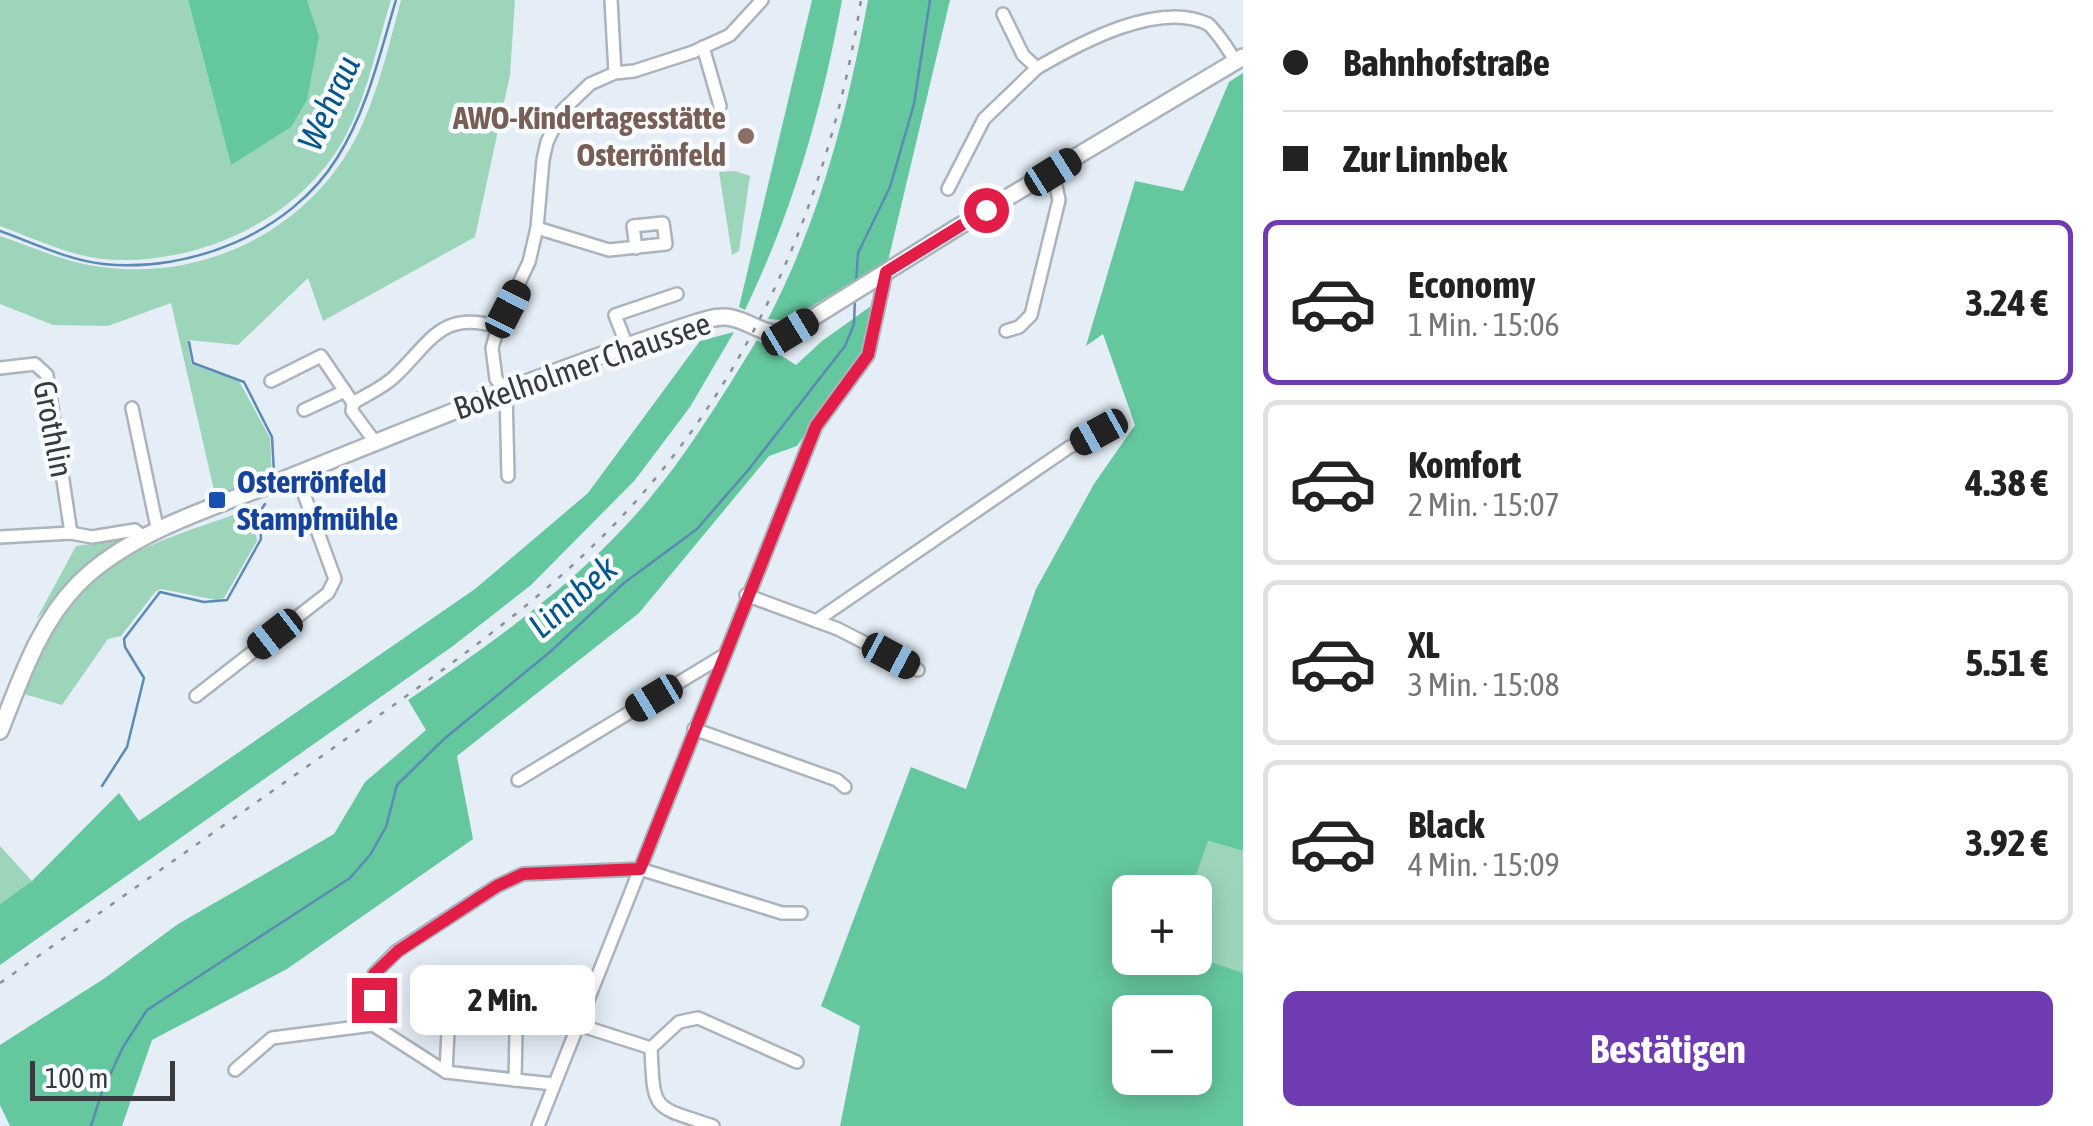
<!DOCTYPE html>
<html lang="de">
<meta charset="utf-8">
<style>
:root{--surface:#fff;--page:#f6f6f6;--text:#222;--muted:#767676;--line:#e0e0e0;--accent:#6e3bb2}
body{margin:0;font-family:"Asap Condensed",sans-serif;background:var(--page);color:var(--text);height:100vh;display:flex;flex-direction:column;font-size:38px;white-space:nowrap}
*{box-sizing:border-box;margin:0}
p{font-size:32px;color:var(--muted)}
.icon{flex:none;width:55px;height:55px;fill:none;stroke:currentColor;stroke-width:2;stroke-linecap:round;stroke-linejoin:round}
.map{position:relative;flex:1;overflow:hidden}
.drawer{display:flex;flex-direction:column;background:var(--surface);width:850px}
.drawer>*{flex:none}
.banner{display:grid;align-content:center;height:220px;padding:0 40px;background:var(--surface)}
.controls{position:absolute;left:1112px;top:875px;display:grid;gap:20px}
.controls a{display:grid;place-items:center;width:100px;height:100px;border-radius:15px;background:var(--surface);box-shadow:0 5px 25px #0003;font-size:50px}
.scale{position:absolute;left:30px;bottom:25px;width:145px;box-sizing:border-box;padding-left:10px;border:5px solid #373a3e;border-top:0;font-size:28px;line-height:35px;white-space:nowrap;color:#373a3e;-webkit-text-stroke:8px #f7fbfe;paint-order:stroke}
.end{position:absolute;width:45px;height:45px;margin:-22px;border:12px solid #e11d48;background:#fff;box-shadow:0 0 0 5px #fff}
.from{border-radius:50%}
.bubble{position:absolute;height:70px;border-radius:15px;background:var(--surface);box-shadow:0 5px 25px #0003;font-size:32px;font-weight:700;line-height:70px;text-align:center}
.car{position:absolute;width:30px;height:60px;margin:-30px -15px;border-radius:12px;box-shadow:0 0 8px 2px #0007;background:linear-gradient(#222 24%,#8ab4d8 0 40%,#222 0 76%,#8ab4d8 0 86%,#222 0)}
.banner b{display:flex;align-items:center;gap:35px;height:95px;font-size:38px}
.banner b+b{border-top:2px solid var(--line)}
.banner i{width:25px;height:25px;background:var(--text)}
ul{padding:0;list-style:none}
li{display:flex;align-items:center;gap:30px;height:165px;margin:0 20px 15px;padding:0 20px;border:5px solid var(--line);border-radius:15px}
li div{flex:1}
li b{display:block;font-size:38px}
li em{font-style:normal;font-weight:700}
li.on{border-color:var(--accent)}
li>.icon{width:90px;height:90px;stroke-width:1.5}
.action{display:flex;gap:20px;margin-top:auto;padding:20px 40px}
.action a{flex:1;height:115px;border-radius:15px;background:var(--accent);color:#fff;font-size:40px;font-weight:700;line-height:115px;text-align:center}
main{display:flex;flex:1;min-height:0}
.map>svg:first-child{display:block}
.green{fill:#9dd5bb}
.forest{fill:#65c79e;fill-rule:evenodd}
.lines{fill:none;stroke-linecap:round;stroke-linejoin:round}
.stream{stroke:#5b8ab6;stroke-width:2.5}
.street-casing{stroke:#abb4bc;stroke-width:16}
.secondary-casing{stroke:#abb4bc;stroke-width:20}
.street{stroke:#fff;stroke-width:11}
.secondary{stroke:#fff;stroke-width:15}
.rail{stroke:#8a9096;stroke-width:2.5;stroke-dasharray:5 10;stroke-linecap:butt}
.route{stroke:#e11d48;stroke-width:12}
.education-dot{fill:#8d6e63;stroke:#f7fbfe;stroke-width:4}
.transit-dot{fill:#1a4fb4;stroke:#f7fbfe;stroke-width:4}
.labels{text-anchor:middle;stroke-width:9;stroke-linejoin:round;paint-order:stroke}
.education-label{font-size:32px;font-weight:bold;fill:#785e54;stroke:#f7fbfe;text-anchor:end}
.street-label{font-size:32px;fill:#373a3e;stroke:#f7fbfe}
.transit-label{font-size:32px;font-weight:bold;fill:#164399;stroke:#f7fbfe;text-anchor:start}
.water-label{font-size:35px;font-style:italic;fill:#06568d;stroke:#f7fbfe}
</style>
<main>
<div class="map">
<svg width="1243" height="1126" viewBox="0 0 1243 1126">
<rect width="100%" height="100%" fill="#e5eef7"/>
<g class="green">
<path d="M0,0H188L231,165L319,36L307,0H391C375,52 364,113 332,158C282,228 187,267 102,259C68,255 33,238 0,226Z"/>
<path d="M401,0H515L510,75L475,237L323,321L308,278L238,345L188,340L191,364L239,381L270,438L272,477L216,499L171,303L108,326L53,325L0,304V236C33,247 66,263 102,267C210,282 319,224 363,123C380,84 390,41 401,0Z"/>
<path d="M735,171L750,176L739,251L732,255L719,172Z"/>
<path d="M252,508L257,541L224,598L216,600L161,589L156,591L121,636L108,639L62,705L24,694C38,664 50,632 70,605C111,549 190,532 252,508Z"/>
<path d="M123,540L124,543L72,582L36,620L76,546Z"/>
<path d="M1207,841L1243,851V973L1195,956V892H1190Z"/>
<path d="M0,846L32,881L0,904Z"/>
</g>
<g class="forest">
<path d="M188,0H307L319,36L307,100L291,127L231,165Z"/>
<path d="M812,0H842C822,109 793,210 745,310L739,307Z"/>
<path d="M868,0H950L888,261L795,316L782,320L768,319C821,217 847,112 868,0Z"/>
<path d="M1243,73V851L1208,841L1190,892H1130V958L1195,956L1243,973V1126H840L860,1026L821,1006L911,767L966,789L1036,589L1094,484L1135,425L1103,334L1086,346L1135,181L1183,191L1229,82ZM1130,1012H1195V1078H1130Z"/>
<path d="M871,306L863,352L797,446L769,456L639,613L457,756L473,839L287,969L152,1040L122,1126H10L0,1105V1045L105,978L178,924L334,834L365,782L426,730L408,700C485,648 566,591 629,522C680,467 718,403 757,340L796,365L822,341Z"/>
<path d="M734,332L690,407L635,480L531,585L453,646L0,965V904L32,881L119,793L139,821L475,589L588,493L700,341Z"/>
</g>
<g class="lines">
<g class="stream">
<path d="M0,231C33,243 68,260 103,264C188,273 290,234 337,158C367,111 380,53 396,0"/>
<path d="M856,285L858,253L890,187L914,104L930,0"/>
<path d="M189,342L193,363L244,382L272,437L274,473"/>
<path d="M102,786L127,747L144,678L125,647L124,639L160,592L204,602L227,600L261,539L259,513L265,504"/>
<path d="M91,1126L102,1092L123,1047L147,1010L350,878L370,855L386,827L397,785L444,739L550,652L624,583L697,529L749,469L845,346L854,324L855,298"/>
</g>
<defs>
<g id="street">
<path d="M611,0L615,73"/>
<path d="M1003,14L1023,55L1037,68C1080,43 1159,0 1208,24C1219,34 1228,49 1236,62"/>
<path d="M703,47L720,106"/>
<path d="M948,189L984,119L1037,68"/>
<path d="M537,228L609,250L666,244L663,223L633,226L636,248"/>
<path d="M1006,331L1019,327L1031,315L1059,200L1053,172"/>
<path d="M627,346L615,315L677,294"/>
<path d="M0,368L35,364L47,375L71,533"/>
<path d="M271,381L321,356L353,403L352,411L375,442"/>
<path d="M353,403C366,395 382,388 393,378C430,344 440,309 498,327"/>
<path d="M132,408L158,532"/>
<path d="M304,410L345,391"/>
<path d="M508,476L506,391L496,379L492,348L498,327L529,262L537,228L543,160L547,142L562,111L590,84L615,73L634,71L693,52L730,35L762,0"/>
<path d="M0,537L71,533L92,537L135,530L144,537"/>
<path d="M746,595L838,629L918,670"/>
<path d="M816,621L1068,448L1099,432H1108"/>
<path d="M196,696L328,593L335,579L297,475"/>
<path d="M694,729L837,780L845,787"/>
<path d="M518,780L721,657"/>
<path d="M373,1025L446,1072L448,1031"/>
<path d="M579,1025L651,1048C654,1113 652,1105 713,1126"/>
<path d="M651,1048L679,1022L698,1018L797,1062"/>
<path d="M235,1070L272,1038L373,1025L374,974L397,951L497,886L523,874L640,869L782,913H801"/>
<path d="M446,1072L515,1080L516,1032"/>
<path d="M515,1080L554,1084"/>
<path d="M538,1126L816,426L868,355L886,272"/>
</g>
<path id="secondary" d="M0,731C21,679 38,625 78,584C133,528 228,503 300,473C431,420 563,366 698,322C709,319 721,315 732,318C754,323 766,338 790,332L953,230L1243,57"/>
</defs>
<use href="#street" class="street-casing"/>
<use href="#secondary" class="secondary-casing"/>
<use href="#street" class="street"/>
<use href="#secondary" class="secondary"/>
<path class="rail" d="M0,983C107,908 214,832 322,756C418,687 518,621 602,537C747,393 830,199 861,0"/>
</g>
<g class="lines">
<path class="route" d="M374,1000V974L398,951L497,886L523,874L640,869L816,426L868,355L886,272L986,210"/>
</g>
<circle class="education-dot" cx="746" cy="136" r="10"/>
<rect class="transit-dot" x="207" y="490" width="20" height="20" rx="5"/>
<g class="labels">
<g class="education-label">
<text x="726" y="129">AWO-Kindertagesstätte<tspan x="726" dy="37">Osterrönfeld</tspan></text>
</g>
<g class="street-label">
<text transform="translate(582 366) rotate(-19)" y="11">Bokelholmer Chaussee</text>
<text transform="translate(53 429) rotate(79)" y="11">Grothlin</text>
</g>
<g class="transit-label">
<text x="237" y="493">Osterrönfeld<tspan x="237" dy="37">Stampfmühle</tspan></text>
</g>
<g class="water-label">
<text transform="translate(329 103) rotate(-65)" y="12">Wehrau</text>
<text transform="translate(573 597) rotate(-41)" y="12">Linnbek</text>
</g>
</g>
</svg>
<div class="controls">
<a>+</a>
<a>−</a>
</div>
<div class="scale">100 m</div>
<i class="end from" style="left:986px;top:210px"></i>
<i class="end" style="left:374px;top:1000px"></i>
<div class="bubble" style="left:410px;top:965px;width:185px">2 Min.</div>
<i class="car" style="left:1053px;top:172px;rotate:58deg"></i>
<i class="car" style="left:508px;top:309px;rotate:27deg"></i>
<i class="car" style="left:790px;top:332px;rotate:59deg"></i>
<i class="car" style="left:1099px;top:432px;rotate:241deg"></i>
<i class="car" style="left:275px;top:634px;rotate:232deg"></i>
<i class="car" style="left:891px;top:656px;rotate:118deg"></i>
<i class="car" style="left:654px;top:698px;rotate:239deg"></i>
</div>
<section class="drawer">
<div class="banner">
<b><i class="from"></i>Bahnhofstraße</b>
<b><i></i>Zur Linnbek</b>
</div>
<ul>
<li class="on"><svg class="icon" aria-label="car" viewBox="0 0 24 24"><path d="M5 17H2v-5l4-1 3-4h7l3 4 3 1v5h-3M9 17h6M6 11h13"/><circle cx="7" cy="17" r="2"/><circle cx="17" cy="17" r="2"/></svg><div><b>Economy</b><p>1 Min. · 15:06</p></div><em>3.24 €</em></li>
<li><svg class="icon" aria-label="car" viewBox="0 0 24 24"><path d="M5 17H2v-5l4-1 3-4h7l3 4 3 1v5h-3M9 17h6M6 11h13"/><circle cx="7" cy="17" r="2"/><circle cx="17" cy="17" r="2"/></svg><div><b>Komfort</b><p>2 Min. · 15:07</p></div><em>4.38 €</em></li>
<li><svg class="icon" aria-label="car" viewBox="0 0 24 24"><path d="M5 17H2v-5l4-1 3-4h7l3 4 3 1v5h-3M9 17h6M6 11h13"/><circle cx="7" cy="17" r="2"/><circle cx="17" cy="17" r="2"/></svg><div><b>XL</b><p>3 Min. · 15:08</p></div><em>5.51 €</em></li>
<li><svg class="icon" aria-label="car" viewBox="0 0 24 24"><path d="M5 17H2v-5l4-1 3-4h7l3 4 3 1v5h-3M9 17h6M6 11h13"/><circle cx="7" cy="17" r="2"/><circle cx="17" cy="17" r="2"/></svg><div><b>Black</b><p>4 Min. · 15:09</p></div><em>3.92 €</em></li>
</ul>
<div class="action"><a>Bestätigen</a></div>
</section>
</main>
